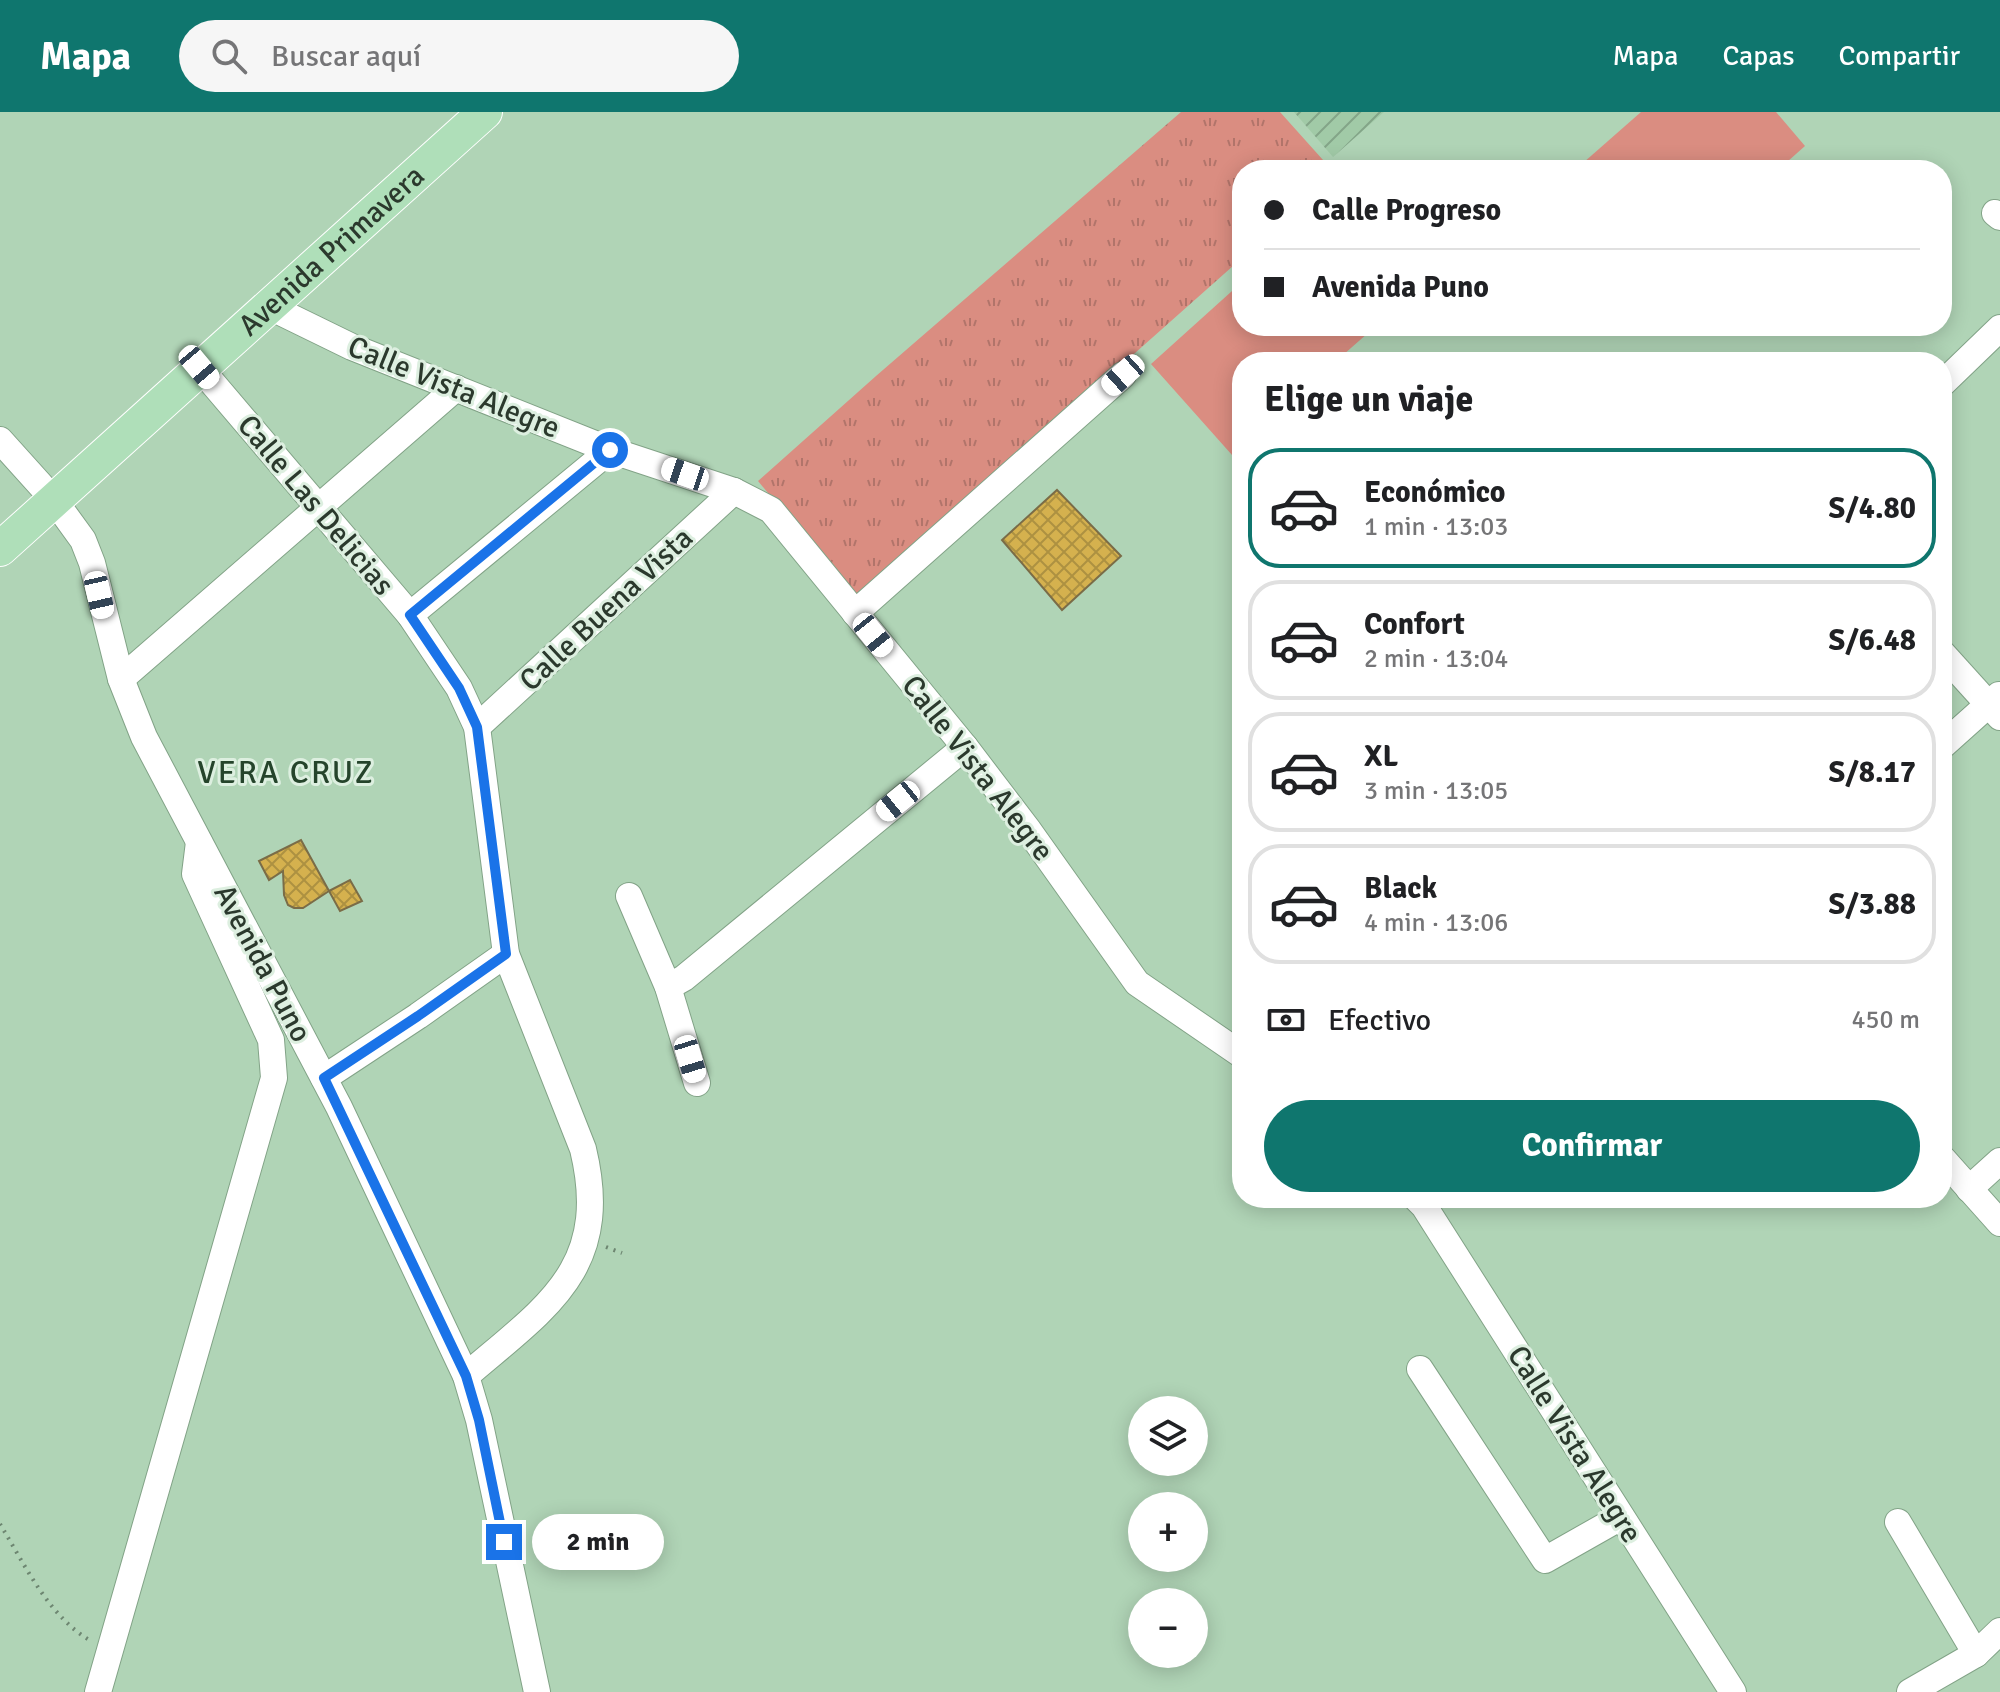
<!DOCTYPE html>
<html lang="es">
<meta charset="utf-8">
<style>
:root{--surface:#fff;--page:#f6f6f6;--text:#202124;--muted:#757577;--line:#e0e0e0;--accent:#0f766e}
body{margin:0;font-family:Signika,sans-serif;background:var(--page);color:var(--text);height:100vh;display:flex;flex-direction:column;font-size:30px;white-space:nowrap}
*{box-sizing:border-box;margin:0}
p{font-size:26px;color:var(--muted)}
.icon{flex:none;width:44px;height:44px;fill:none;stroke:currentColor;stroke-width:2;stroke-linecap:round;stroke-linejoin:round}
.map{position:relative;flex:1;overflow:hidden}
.sheet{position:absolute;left:1232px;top:240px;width:720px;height:856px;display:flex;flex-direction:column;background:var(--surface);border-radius:32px;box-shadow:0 4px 20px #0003}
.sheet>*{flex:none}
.banner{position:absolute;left:1232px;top:48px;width:720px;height:176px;border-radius:32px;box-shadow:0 4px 20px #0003;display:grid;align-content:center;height:176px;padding:0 32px;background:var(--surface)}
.tools{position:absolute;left:1128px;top:1284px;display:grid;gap:16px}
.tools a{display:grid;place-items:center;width:80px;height:80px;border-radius:50%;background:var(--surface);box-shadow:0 4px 20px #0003;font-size:40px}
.end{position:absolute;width:36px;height:36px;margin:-18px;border:10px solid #1a73e8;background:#fff;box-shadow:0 0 0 4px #fff}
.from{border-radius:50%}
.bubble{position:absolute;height:56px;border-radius:28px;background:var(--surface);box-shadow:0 4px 20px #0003;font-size:26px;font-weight:700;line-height:56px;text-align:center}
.car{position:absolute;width:24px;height:48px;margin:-24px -12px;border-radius:10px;box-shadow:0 0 6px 2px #0007;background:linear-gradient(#fff 24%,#345 0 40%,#fff 0 76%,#345 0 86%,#fff 0)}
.banner b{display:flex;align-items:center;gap:28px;height:76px;font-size:30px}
.banner b+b{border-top:2px solid var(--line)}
.banner i{width:20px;height:20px;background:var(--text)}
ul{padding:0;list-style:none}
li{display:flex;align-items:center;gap:24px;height:120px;margin:0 16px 12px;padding:0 16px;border:4px solid var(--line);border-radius:32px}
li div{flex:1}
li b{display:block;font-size:30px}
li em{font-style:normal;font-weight:700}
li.on{border-color:var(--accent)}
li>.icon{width:72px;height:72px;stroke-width:1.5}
h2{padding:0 32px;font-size:36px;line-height:96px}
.pay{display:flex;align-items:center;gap:20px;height:88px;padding:0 32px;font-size:30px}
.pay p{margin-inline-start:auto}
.primary-button{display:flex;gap:16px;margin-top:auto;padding:16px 32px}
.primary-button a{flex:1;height:92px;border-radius:48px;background:var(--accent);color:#fff;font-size:32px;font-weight:700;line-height:92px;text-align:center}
header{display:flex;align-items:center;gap:48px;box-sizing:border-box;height:112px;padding:0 40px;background:var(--accent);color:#fff}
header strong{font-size:38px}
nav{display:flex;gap:44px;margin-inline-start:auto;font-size:28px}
.search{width:560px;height:72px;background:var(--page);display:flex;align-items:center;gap:20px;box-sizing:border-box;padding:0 28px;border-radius:44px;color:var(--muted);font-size:30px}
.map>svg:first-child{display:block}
.industrial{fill:url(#industrial-furrows)}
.grass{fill:url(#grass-tufts)}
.park{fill:#da8d81}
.building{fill:url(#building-cross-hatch);stroke:#7a6c47;stroke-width:2}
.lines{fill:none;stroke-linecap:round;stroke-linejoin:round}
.minor-casing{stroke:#82a387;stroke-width:28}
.major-casing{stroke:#fff;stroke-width:36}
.path{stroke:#6d8671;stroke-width:4;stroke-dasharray:2 6;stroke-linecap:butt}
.minor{stroke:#fff;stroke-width:26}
.major{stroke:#afdfb9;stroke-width:34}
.route{stroke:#1a73e8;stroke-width:10}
.labels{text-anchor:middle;stroke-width:6;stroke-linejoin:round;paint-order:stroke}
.street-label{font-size:30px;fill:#2b392d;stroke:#ddefe0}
.neighbourhood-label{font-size:32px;letter-spacing:2px;fill:#25442b;stroke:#ddefe0}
</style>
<header>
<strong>Mapa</strong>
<div class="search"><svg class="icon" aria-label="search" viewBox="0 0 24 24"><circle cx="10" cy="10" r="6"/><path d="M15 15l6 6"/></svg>Buscar aquí</div>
<nav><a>Mapa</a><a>Capas</a><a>Compartir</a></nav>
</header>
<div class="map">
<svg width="2000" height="1580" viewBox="0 0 2000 1580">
<defs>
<pattern id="industrial-furrows" width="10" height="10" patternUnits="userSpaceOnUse" patternTransform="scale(2)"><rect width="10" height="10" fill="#a1caa7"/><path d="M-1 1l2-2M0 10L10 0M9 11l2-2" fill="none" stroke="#83a588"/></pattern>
<pattern id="grass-tufts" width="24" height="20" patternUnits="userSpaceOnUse" patternTransform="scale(2)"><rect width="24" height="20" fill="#da8d81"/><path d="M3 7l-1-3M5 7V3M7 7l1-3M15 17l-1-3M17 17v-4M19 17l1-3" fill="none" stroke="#b1746a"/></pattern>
<pattern id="building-cross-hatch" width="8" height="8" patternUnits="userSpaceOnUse" patternTransform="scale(2)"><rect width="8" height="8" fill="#d5b14e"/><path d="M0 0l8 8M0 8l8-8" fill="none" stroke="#ad9141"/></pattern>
</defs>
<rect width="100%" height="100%" fill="#b0d4b6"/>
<path class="industrial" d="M1294,0H1384L1333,45Z"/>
<path class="grass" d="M1181,0H1280L1332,58H1242V146L857,488L758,369L876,264Z"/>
<g class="park">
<path d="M1641,0H1776L1805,34L1778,58H1575Z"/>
<path d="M1242,170V214H1376L1335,250H1242V334L1232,343L1151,252Z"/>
</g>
<g class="building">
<path d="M1057,378L1121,444L1062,498L1002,428Z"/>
<path d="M301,728L329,779L303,796H294L288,793L284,783L283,759L269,768L259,749Z"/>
<path d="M350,768L362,789L340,799L329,779Z"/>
</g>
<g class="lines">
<defs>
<g id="minor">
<path d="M1995,101L2000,105"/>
<path d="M268,194L352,235L610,338L734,379L771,398L965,635L1029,719L1137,871L1242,943"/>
<path d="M199,255L410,503L459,576L477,615L506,842L583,1037C612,1157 546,1195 466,1264"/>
<path d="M1942,272L2000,216"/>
<path d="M0,328L54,388L83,428L92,451L121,567L144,625L339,995L466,1264L479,1308L537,1580"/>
<path d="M855,501L1123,263"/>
<path d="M410,503L610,338"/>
<path d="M1942,541L2000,605"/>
<path d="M121,567L456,276"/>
<path d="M477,615L734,379"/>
<path d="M1942,634L1999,583"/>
<path d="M629,784L668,875L697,971"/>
<path d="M668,875L684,866L965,635"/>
<path d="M324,966L418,904L506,842"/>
<path d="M1942,1046L2000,1111"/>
<path d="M1969,1077L2000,1049"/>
<path d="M1416,1086L1424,1094L1733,1580"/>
<path d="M1420,1257L1545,1448L1621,1405"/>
<path d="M1898,1410L1976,1542"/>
<path d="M98,1580L274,966L271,928L195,762L199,730"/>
<path d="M1910,1580L1976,1542L2000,1519"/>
</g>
<g id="major">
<path id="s1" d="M0,437L485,0"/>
</g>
</defs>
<use href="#minor" class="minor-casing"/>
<use href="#major" class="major-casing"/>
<g class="path">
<path d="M606,1135L622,1141"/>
<path d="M0,1412C25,1453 49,1505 91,1529"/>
</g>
<use href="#minor" class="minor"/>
<use href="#major" class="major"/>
</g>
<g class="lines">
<path class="route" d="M504,1430L479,1308L466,1264L324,966L418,904L506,842L477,615L459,576L410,503L610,338"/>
</g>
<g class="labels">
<g class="street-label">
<text dy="10" stroke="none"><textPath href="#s1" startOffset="446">Avenida Primavera</textPath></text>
<text transform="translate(454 275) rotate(22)" y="10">Calle Vista Alegre</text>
<text transform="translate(316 393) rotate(50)" y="10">Calle Las Delicias</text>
<text transform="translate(606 497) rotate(-43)" y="10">Calle Buena Vista</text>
<text transform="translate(978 656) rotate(52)" y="10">Calle Vista Alegre</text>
<text transform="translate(263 851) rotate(62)" y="10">Avenida Puno</text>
<text transform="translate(1575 1332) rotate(58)" y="10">Calle Vista Alegre</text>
</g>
<g class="neighbourhood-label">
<text x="286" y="671">VERA CRUZ</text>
</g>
</g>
</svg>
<div class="tools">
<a><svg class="icon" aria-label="layers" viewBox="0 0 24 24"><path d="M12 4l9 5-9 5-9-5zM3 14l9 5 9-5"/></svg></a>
<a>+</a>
<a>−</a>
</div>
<i class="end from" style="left:610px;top:338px"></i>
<i class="end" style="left:504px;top:1430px"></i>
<div class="bubble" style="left:532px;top:1402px;width:132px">2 min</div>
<i class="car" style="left:199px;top:255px;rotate:140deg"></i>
<i class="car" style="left:1123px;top:263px;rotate:228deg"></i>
<i class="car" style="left:685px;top:362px;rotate:289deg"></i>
<i class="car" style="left:99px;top:483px;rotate:167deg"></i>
<i class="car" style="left:873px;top:523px;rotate:141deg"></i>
<i class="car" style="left:898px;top:689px;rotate:231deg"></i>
<i class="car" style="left:690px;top:947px;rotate:163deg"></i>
<div class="banner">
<b><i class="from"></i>Calle Progreso</b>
<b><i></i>Avenida Puno</b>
</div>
<section class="sheet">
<h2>Elige un viaje</h2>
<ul>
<li class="on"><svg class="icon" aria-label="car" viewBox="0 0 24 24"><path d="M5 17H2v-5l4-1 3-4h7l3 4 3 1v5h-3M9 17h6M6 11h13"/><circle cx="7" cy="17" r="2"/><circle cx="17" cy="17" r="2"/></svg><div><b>Económico</b><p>1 min · 13:03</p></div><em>S/4.80</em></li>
<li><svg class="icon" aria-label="car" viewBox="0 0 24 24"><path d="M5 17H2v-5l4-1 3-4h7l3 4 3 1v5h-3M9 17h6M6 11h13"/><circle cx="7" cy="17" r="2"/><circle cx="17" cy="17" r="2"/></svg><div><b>Confort</b><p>2 min · 13:04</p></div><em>S/6.48</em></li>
<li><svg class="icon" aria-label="car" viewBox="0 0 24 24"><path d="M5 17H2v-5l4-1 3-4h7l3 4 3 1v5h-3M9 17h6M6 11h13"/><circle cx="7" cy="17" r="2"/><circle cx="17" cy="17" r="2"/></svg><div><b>XL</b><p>3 min · 13:05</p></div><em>S/8.17</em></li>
<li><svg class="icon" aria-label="car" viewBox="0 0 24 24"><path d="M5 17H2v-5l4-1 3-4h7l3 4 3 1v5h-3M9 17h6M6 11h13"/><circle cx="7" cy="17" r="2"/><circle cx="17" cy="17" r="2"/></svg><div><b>Black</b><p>4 min · 13:06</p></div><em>S/3.88</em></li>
</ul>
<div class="pay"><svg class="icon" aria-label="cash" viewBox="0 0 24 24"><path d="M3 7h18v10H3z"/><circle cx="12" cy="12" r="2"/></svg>Efectivo<p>450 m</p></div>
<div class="primary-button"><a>Confirmar</a></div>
</section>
</div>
